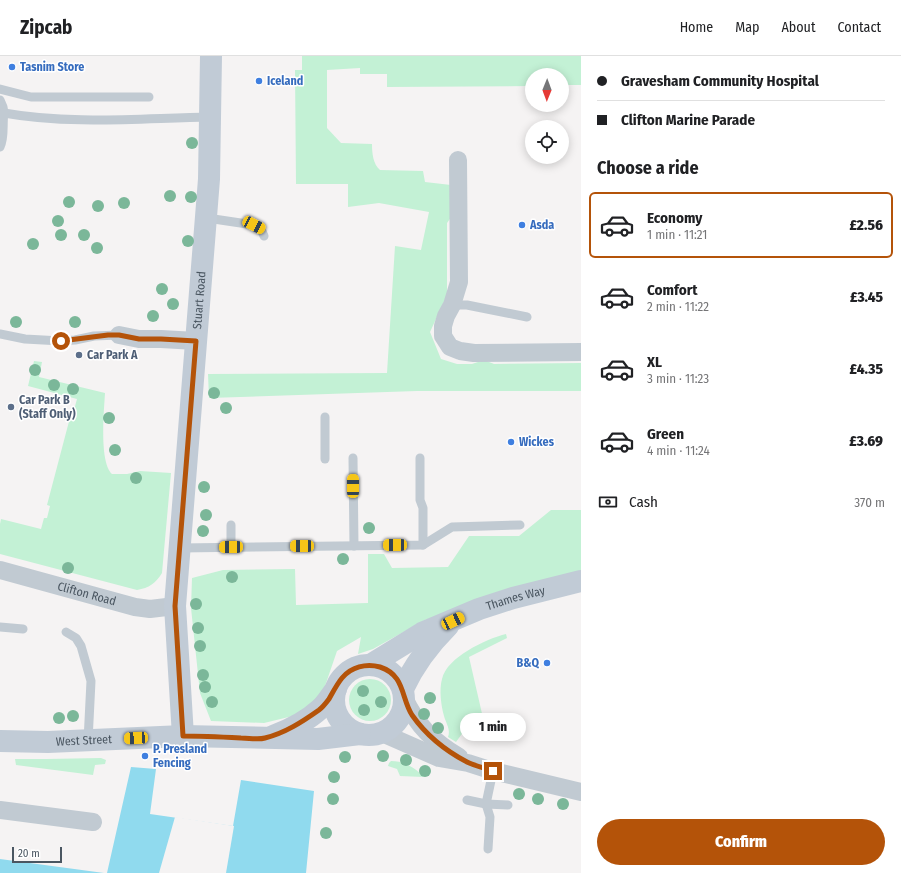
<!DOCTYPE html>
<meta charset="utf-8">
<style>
:root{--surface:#fff;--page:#f6f6f6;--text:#202124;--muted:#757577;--line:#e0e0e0;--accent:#b45309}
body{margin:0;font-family:"Fira Sans Condensed",sans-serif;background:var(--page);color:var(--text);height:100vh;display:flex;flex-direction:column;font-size:15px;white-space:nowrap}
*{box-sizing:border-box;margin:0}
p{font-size:13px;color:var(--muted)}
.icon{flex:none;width:22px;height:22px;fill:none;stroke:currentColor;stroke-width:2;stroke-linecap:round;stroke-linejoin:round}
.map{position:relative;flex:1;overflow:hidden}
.sheet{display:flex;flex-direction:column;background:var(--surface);width:320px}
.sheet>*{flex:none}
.top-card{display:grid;align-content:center;height:88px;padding:0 16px;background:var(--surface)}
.needle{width:26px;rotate:181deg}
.fabs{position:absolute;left:525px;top:12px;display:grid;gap:8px}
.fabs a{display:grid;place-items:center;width:44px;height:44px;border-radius:50%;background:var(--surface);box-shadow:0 2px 10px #0003;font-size:20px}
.scale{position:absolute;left:12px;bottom:10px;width:50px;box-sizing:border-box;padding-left:4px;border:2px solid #4a5661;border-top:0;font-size:11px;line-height:14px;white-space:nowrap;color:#4a5661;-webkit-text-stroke:3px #fff;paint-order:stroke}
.end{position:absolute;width:18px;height:18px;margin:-9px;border:5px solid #b45309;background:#fff;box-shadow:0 0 0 2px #fff}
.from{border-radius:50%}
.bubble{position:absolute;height:28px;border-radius:14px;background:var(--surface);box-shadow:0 2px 10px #0003;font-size:13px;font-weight:800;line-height:28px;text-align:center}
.car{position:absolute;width:12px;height:24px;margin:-12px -6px;border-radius:5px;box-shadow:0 0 3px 1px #0007;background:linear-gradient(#f5c518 24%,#345 0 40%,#f5c518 0 76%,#345 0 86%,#f5c518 0)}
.top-card b{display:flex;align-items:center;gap:14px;height:38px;font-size:15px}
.top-card b+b{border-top:1px solid var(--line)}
.top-card i{width:10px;height:10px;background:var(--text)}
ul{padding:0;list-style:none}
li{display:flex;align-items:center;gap:12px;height:66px;margin:0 8px 6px;padding:0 8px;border:2px solid transparent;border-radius:6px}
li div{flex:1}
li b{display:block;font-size:15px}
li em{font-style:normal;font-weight:800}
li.current{border-color:var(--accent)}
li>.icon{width:36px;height:36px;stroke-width:1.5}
h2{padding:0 16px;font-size:18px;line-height:48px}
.pay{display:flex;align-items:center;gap:10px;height:44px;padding:0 16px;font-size:15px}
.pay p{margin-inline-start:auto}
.primary-button{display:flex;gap:8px;margin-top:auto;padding:8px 16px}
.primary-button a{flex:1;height:46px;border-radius:24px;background:var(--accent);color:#fff;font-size:16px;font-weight:800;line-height:46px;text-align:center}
header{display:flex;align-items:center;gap:24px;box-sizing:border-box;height:56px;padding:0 20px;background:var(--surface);border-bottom:1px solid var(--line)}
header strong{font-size:19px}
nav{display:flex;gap:22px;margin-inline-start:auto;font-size:14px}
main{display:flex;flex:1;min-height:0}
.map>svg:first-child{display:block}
.green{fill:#c3f1d5}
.water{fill:#90daee}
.pier{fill:#f5f3f3}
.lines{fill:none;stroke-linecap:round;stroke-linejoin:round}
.lane{stroke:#c1cad2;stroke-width:9}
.street{stroke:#c1cad2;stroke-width:18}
.secondary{stroke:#c1cbd6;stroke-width:22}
.tree{fill:#7bb799}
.route{stroke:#b45309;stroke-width:5}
.shop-dot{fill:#3f7fe0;stroke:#fff;stroke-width:1.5}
.service-dot{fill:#5c6f8a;stroke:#fff;stroke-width:1.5}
.labels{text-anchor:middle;stroke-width:3;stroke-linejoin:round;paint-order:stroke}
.shop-label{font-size:12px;font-weight:bold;fill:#366cbe;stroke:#fff;text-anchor:start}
.street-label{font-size:12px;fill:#4a5661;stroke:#fff}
.service-label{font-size:12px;font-weight:bold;fill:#4e5e75;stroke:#fff;text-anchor:start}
</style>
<header>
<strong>Zipcab</strong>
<nav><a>Home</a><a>Map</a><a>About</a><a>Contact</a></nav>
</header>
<main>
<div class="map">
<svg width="581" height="817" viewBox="0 0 581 817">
<rect width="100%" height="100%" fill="#f5f3f3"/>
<g class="green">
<path d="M302,0H581V29H562V19H532V30L387,31V18H360V12L327,14V72L341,87L372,88C372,97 373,108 380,114L423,115L425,126L451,129L452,160L447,167V239L430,276L441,303L457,308H472L484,304L494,308L581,307V335H417L209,342L208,318L387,317L395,190L421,194L429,156L379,147L348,151V128H296L295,14H302Z"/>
<path d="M34,305L42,306L39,321L105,337C104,355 99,406 112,418H127L140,415L171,417L162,517C156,527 149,532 137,534L0,498V468L1,463L41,473L44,462H47L50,450L47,449L72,354H74L77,343L28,330Z"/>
<path d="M551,454H581V517L425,564L373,593L358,598L361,581L337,595L324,633L318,643L297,659L264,667L211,665L200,637L191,552L192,522L223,514L295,513L296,549L368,547V498H384L392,512L448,511L469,480H519Z"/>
<path d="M506,578L507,582L469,601L486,675H464L456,686L448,681C451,674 446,667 444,660C441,649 439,634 442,623C447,601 486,583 506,578Z"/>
<circle cx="370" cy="644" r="21"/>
<path d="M101,702L106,704L105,708L95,709L93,719L16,709L15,703H46Z"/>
<path d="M391,705C405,705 415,712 424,721L400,720L397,713L388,710L389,707Z"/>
</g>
<g class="water">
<path d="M131,711L156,713L150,758L233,770L241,724L314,735L306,817H107Z"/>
<path d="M0,803L104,817H0Z"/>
</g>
<path class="pier" d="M175,761L234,770L226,817H159Z"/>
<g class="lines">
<g class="lane">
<path d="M0,33L31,41H149"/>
<path d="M0,44L3,51L4,57C71,69 142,62 210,61"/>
<path d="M0,91C5,81 2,68 4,57"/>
<path d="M207,162L254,169L261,173L264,180"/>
<path d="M452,249H467L527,261"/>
<path d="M0,278L25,283L61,285L75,284L94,280L119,279"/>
<path d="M325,361V403"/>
<path d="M353,402L354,490"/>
<path d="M420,402V444L423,452V489"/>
<path d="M231,469V491"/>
<path d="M180,492L423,489L452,471L520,469"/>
<path d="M0,571L23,573"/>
<path d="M66,576L76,582L81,590L91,625L88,685"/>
<path d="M467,744L486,748L508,749"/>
<path d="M488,793L490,761L486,748L493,715"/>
</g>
<g class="street">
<path d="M458,104L459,226L452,249L446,260L443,270V280L450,291L460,295L474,297L581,296"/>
<path d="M119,279L139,283H161L196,285"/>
<path id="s1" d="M0,514L135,551L150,553L175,550"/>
<path d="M404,642C418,671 433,685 459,701"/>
<path d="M382,677L439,702L468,707L493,715L581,736"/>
<path d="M0,754L93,766"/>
</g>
<g class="secondary">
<circle cx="369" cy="644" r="35"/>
<path id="s2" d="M370,609L422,577L479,553L513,542L581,525"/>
<path d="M403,633C414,609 429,589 448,570"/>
<path id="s3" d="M183,680L175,550L209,123L211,0"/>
<path d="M273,680C289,674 307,665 320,653C326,648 331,639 336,633"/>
<path id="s4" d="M0,685L48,686L183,680L318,683L360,678"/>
</g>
</g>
<g class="tree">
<circle cx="192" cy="87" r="6"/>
<circle cx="170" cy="140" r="6"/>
<circle cx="191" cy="141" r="6"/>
<circle cx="69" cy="146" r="6"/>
<circle cx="124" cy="147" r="6"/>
<circle cx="98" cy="150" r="6"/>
<circle cx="58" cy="165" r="6"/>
<circle cx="61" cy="179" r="6"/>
<circle cx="84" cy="179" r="6"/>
<circle cx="188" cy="185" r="6"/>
<circle cx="33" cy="188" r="6"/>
<circle cx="97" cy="192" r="6"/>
<circle cx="162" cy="233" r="6"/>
<circle cx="173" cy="248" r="6"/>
<circle cx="153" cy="260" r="6"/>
<circle cx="16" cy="266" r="6"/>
<circle cx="75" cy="266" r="6"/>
<circle cx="35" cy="314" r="6"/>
<circle cx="54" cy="329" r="6"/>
<circle cx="73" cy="333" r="6"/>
<circle cx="214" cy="337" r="6"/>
<circle cx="226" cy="352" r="6"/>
<circle cx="109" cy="362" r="6"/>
<circle cx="115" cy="394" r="6"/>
<circle cx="136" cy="422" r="6"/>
<circle cx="204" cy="431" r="6"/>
<circle cx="206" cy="459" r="6"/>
<circle cx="369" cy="472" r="6"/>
<circle cx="203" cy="475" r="6"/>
<circle cx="343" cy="503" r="6"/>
<circle cx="68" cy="512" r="6"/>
<circle cx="232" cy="521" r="6"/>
<circle cx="196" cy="548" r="6"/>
<circle cx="198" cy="572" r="6"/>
<circle cx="200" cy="590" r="6"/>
<circle cx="203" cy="619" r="6"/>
<circle cx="205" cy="631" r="6"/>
<circle cx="363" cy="635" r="6"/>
<circle cx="430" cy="642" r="6"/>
<circle cx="212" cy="646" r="6"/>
<circle cx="381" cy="646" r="6"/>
<circle cx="364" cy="654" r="6"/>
<circle cx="424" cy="658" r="6"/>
<circle cx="73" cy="660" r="6"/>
<circle cx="59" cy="662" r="6"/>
<circle cx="438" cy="672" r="6"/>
<circle cx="383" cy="700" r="6"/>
<circle cx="345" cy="701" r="6"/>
<circle cx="406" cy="704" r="6"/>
<circle cx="425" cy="715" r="6"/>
<circle cx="334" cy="721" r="6"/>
<circle cx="519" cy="738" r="6"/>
<circle cx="333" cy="743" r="6"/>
<circle cx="538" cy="743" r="6"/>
<circle cx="563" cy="748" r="6"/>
<circle cx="326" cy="777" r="6"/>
</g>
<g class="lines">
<path class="route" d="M61,285L108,279H119L139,283H161L196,285L175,550L183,680C202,680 222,681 241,682C249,682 258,684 265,682C285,677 302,666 319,654C323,651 326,647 329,643C333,636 337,628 342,622C351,611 366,607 380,611C405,619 401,642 412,659C426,679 446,695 467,706C475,710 485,712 493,715"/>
</g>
<g class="shop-dot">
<circle cx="12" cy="11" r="4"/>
<circle cx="259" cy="25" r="4"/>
<circle cx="522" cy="169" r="4"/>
<circle cx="511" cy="386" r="4"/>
<circle cx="547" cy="607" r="4"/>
<circle cx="145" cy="700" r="4"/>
</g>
<g class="service-dot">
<circle cx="79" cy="299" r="4"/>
<circle cx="11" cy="351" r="4"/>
</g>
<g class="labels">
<g class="shop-label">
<text x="20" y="15">Tasnim Store</text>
<text x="267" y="29">Iceland</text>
<text x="530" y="173">Asda</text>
<text x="519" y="390">Wickes</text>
<text x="539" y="611" text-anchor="end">B&amp;Q</text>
<text x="153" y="697">P. Presland<tspan x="153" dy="14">Fencing</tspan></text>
</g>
<g class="street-label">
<text dy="4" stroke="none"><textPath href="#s3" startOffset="437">Stuart Road</textPath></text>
<text dy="4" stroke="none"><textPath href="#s1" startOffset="90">Clifton Road</textPath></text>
<text dy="4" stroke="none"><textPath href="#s2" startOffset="161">Thames Way</textPath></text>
<text dy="4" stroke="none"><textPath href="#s4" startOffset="84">West Street</textPath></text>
</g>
<g class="service-label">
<text x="87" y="303">Car Park A</text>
<text x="19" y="348">Car Park B<tspan x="19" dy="14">(Staff Only)</tspan></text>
</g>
</g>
</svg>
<div class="fabs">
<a><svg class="needle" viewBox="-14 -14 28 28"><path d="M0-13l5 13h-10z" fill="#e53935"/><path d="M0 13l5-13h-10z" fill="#757577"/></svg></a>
<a><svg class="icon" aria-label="locate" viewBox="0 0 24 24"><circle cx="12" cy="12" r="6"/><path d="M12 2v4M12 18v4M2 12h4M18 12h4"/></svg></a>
</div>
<div class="scale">20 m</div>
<i class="end from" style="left:61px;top:285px"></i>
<i class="end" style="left:493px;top:715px"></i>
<div class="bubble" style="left:460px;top:657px;width:66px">1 min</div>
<i class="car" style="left:254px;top:169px;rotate:117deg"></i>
<i class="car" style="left:353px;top:430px;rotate:0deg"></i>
<i class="car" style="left:395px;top:489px;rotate:270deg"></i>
<i class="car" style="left:302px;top:490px;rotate:270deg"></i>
<i class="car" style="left:231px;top:491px;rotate:269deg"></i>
<i class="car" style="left:453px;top:565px;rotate:65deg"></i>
<i class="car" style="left:136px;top:682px;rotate:267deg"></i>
</div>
<section class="sheet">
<div class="top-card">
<b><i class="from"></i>Gravesham Community Hospital</b>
<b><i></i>Clifton Marine Parade</b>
</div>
<h2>Choose a ride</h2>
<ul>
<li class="current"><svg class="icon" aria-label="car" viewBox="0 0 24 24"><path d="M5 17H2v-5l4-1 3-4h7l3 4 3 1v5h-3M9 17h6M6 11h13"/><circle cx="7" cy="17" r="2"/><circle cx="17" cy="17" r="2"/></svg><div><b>Economy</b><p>1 min · 11:21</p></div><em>£2.56</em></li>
<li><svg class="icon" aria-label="car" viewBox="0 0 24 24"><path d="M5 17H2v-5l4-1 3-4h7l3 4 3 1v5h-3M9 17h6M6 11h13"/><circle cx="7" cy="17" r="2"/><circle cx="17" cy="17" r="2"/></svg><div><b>Comfort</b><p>2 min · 11:22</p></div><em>£3.45</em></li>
<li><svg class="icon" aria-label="car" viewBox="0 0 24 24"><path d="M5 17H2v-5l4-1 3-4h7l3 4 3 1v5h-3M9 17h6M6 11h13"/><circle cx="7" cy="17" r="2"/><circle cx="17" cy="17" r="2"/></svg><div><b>XL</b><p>3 min · 11:23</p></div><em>£4.35</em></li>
<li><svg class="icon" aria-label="car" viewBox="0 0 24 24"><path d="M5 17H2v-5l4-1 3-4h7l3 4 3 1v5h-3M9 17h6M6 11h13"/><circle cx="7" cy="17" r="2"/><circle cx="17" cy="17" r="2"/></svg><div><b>Green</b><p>4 min · 11:24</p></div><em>£3.69</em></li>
</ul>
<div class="pay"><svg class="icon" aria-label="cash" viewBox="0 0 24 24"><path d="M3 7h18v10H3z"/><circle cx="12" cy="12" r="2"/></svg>Cash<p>370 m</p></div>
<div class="primary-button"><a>Confirm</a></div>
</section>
</main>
